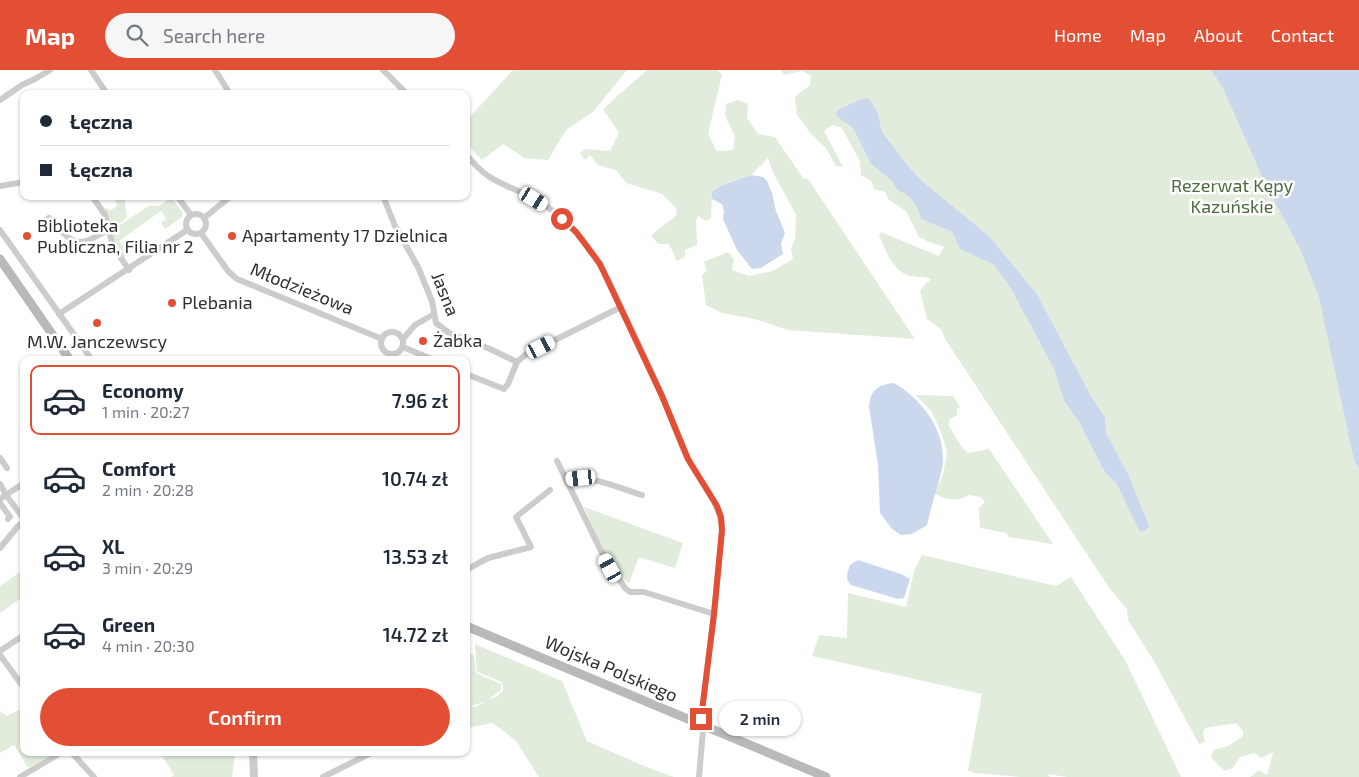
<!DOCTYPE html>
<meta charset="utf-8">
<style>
:root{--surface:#fff;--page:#f6f6f7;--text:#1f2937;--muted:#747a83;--line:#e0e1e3;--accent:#e34f34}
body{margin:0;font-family:"Exo 2",sans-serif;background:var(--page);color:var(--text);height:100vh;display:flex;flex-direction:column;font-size:19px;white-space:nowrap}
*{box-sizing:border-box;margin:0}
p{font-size:16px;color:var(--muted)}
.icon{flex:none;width:28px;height:28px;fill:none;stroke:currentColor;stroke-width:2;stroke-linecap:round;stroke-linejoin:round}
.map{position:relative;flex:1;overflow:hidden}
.side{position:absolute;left:20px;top:286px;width:450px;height:400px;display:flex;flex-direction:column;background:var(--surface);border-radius:10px;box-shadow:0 1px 4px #0004}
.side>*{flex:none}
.guide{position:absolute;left:20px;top:20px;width:450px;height:110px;border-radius:10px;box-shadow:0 1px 4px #0004;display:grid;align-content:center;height:110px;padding:0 20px;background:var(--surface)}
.end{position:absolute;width:22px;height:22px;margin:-11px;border:6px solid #e34f34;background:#fff;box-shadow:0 0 0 2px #fff}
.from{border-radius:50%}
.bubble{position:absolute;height:35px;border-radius:18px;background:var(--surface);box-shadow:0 1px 4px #0004;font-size:16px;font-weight:600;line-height:35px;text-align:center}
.car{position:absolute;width:15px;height:30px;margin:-15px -8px;border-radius:6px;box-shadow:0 0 4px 1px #0007;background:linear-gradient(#fff 24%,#345 0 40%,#fff 0 76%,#345 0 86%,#fff 0)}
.guide b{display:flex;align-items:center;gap:18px;height:48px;font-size:19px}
.guide b+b{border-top:1px solid var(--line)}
.guide i{width:12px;height:12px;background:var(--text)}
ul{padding:9px 0 0;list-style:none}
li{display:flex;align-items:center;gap:15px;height:70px;margin:0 10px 8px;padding:0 10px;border:2px solid transparent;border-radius:10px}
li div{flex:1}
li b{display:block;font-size:19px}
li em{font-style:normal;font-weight:600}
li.active{border-color:var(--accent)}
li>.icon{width:45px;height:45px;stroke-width:1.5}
.action{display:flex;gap:10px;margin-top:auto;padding:10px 20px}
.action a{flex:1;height:58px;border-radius:30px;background:var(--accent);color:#fff;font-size:20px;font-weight:600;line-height:58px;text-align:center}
header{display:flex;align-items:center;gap:30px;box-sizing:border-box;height:70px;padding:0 25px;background:var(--accent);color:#fff}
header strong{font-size:24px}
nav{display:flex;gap:28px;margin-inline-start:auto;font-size:18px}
.search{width:350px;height:45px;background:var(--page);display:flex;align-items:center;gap:12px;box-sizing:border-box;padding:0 18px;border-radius:28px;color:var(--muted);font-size:19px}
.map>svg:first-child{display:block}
.green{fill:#e2ecdd;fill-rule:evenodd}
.water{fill:#cad7ec}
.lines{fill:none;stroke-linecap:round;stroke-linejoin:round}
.minor{stroke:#ccc;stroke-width:6}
.tertiary{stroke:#ccc;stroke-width:8}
.secondary{stroke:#b9b9b9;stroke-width:9}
.route{stroke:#e34f34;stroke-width:6}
.poi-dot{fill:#e34f34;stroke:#fff;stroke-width:2}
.labels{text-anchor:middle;stroke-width:5;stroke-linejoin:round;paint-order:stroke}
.park-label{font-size:18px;fill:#486a3d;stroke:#fff}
.poi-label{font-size:18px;fill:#2f2f2f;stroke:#fff;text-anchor:start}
.street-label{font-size:18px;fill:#2f2f2f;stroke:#fff}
</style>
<header>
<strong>Map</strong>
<div class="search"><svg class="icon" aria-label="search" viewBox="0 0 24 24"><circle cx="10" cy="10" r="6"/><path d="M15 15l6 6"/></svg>Search here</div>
<nav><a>Home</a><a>Map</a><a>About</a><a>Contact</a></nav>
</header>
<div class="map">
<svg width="1359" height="707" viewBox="0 0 1359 707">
<rect width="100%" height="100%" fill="#fff"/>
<g class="green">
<path d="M513,0H627L593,42L566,60L548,90L525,88L503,74L482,90L466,73V51Z"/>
<path d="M647,0H718L722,5L708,64L717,81L733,80L735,67L725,46L726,34L738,30L748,34L747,48L758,64L775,67L803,108L808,109L915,269L788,260L755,249L722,243L706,235L702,205L707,201L704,192L728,182L734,189L732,200L749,206L772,201L793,189L791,179L795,168L796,145L773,102L768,88L751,105L720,116L712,122L711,148L706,151L698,146L696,150L697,175L685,180V187L677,191L669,174H658L651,165L677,145L676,138L662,124L626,113L616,100L598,95L590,85L585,90L580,83L585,79L610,81L619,63L603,39Z"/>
<path d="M780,0H1359V707H1250L1259,700L1267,705L1273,682L1262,688L1254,683L1240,687L1233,698L1224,701L1211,687L1214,680L1228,676L1243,666V661L1236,653L1205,658L1203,663L1205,672L1199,674L1154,591L1128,550L1127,539L1110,519L945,269L941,259L927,249L920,220L931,209C924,206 918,208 911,206C892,202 887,181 879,166L881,162L939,186L944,177L929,172L919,167L906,141L889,130L885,122L874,119L871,111L861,105L860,91L841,57L832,55L824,61L843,97L836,96L826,78L811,64L797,45L795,27L810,15L811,6L802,1L785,5ZM878,44L882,62L910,98L922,111L989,166L1037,224L1091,326L1105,347L1106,363L1128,404L1139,460L1116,413L1104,401L1079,352L1064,331L1054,299L1010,217L994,195L960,179L952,162L921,149C917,136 912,125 898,121L891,110L871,94L853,58Z"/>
<path d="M115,126H124L127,148L111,159L103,140L107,138L110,141L118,135L113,128Z"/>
<path d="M172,127L182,142V147L165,159L161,153L166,149L161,141L119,171L125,179L128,177L131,182L123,188L115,175L111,161L150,135L159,136Z"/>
<path d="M916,325L953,326L960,337L957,338V345L950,349L949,356L961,376L968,383L989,379L1053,474L1008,467L1007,463L980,458L979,438L985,432L981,427L969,425C958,432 946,430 935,424L943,404L947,382L942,365L932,342Z"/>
<path d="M584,437L683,473L675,498L639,487L629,513C605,497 596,462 584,437Z"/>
<path d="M922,485L1056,516L1071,507L1125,590L1181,707H1067L1048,704L1050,707H1020L974,703L968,700L982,624L812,586L819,565L847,568L848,523L906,537L914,501Z"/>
<path d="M24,499V526L0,543V516Z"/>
<path d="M475,574L562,611L587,671L644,696L674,707H539L516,671L493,653L466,658V636L474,637L487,631L471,636L466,635V582L474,585L476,603L501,614V620L488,630L496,627L503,621L502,612L477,602Z"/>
<path d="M24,637V682L54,683L28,698L14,675L0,683V641L7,646Z"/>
<path d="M163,682L235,683L232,707H171L174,705L161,684Z"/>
</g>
<g class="water">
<path d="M1211,0H1359V399L1354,390L1319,227L1301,181L1265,113L1222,16Z"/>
<path d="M864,28L869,29L873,34L878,44L882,62L910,98L922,111L989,166L1037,224L1091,326L1105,347L1106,363L1128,404L1149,456L1147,459L1142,462L1139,460L1116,413L1104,401L1079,352L1064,331L1054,299L1010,217L994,195L960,179L952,162L921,149C917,136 912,125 898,121L891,110L871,94L853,58L838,47L836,44L838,40Z"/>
<path d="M751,105L763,107L767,111L772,123L776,141L785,163L781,174L783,184L761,198L752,199L737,180L723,149L724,141L722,134L712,129V122L720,116Z"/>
<path d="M894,313C923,330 948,363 942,399C938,417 931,436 927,455L912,464L901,465L892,459L880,443L878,395L869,336C871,319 878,315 894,313Z"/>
<path d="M858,490L901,504L910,509L904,528L898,529L851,515C845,509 847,503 850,495Z"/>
</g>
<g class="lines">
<g class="minor">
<path d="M91,0L107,24"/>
<path d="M215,0L230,24"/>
<path d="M383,0L407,24"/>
<path d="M0,30L22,15L35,9L50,0"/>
<path d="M466,84C489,114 505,113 535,129C550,138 565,149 576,162C598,186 611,215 624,244C637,271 650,298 662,326C671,347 678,369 688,389C701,415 720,430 722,460L714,544L701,649L703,660L699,707"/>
<path d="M0,116L24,112"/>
<path d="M92,126L105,145L113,176L129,200"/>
<path d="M177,126L191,145"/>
<path d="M383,126L395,156L418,197L432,231L436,253L449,263L490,279L517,292"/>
<circle cx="196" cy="154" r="10"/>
<path d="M49,148C75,175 75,180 109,159"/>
<path d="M204,148L231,126"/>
<path d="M0,160L92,290"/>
<path d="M201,163L228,201L237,209L382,269"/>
<path d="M59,244L187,160"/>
<circle cx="392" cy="273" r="11"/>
<path d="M403,269L415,255L434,244"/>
<path d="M403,277L434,290"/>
<path d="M517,292L525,285L621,237"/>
<path d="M466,304L504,319L508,314L517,292"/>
<path d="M0,388L7,398"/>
<path d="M557,391L601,481L625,518L630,522H644L714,544"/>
<path d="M566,409C594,406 616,417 642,425"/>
<path d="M0,414L6,425L24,413"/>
<path d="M23,425L24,426"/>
<path d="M0,429L6,425L24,449"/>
<path d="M0,433L10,447L8,449"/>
<path d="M0,478L18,456L24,452"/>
<path d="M466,500L488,488L531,477L516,447L550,420"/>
<path d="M0,581L24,565"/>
<path d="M0,585L24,618"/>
<path d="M71,682L94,707"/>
<path d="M20,707L62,682"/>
<path d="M323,707L373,682"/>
</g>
<path class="tertiary" d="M253,682L254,707"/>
<g class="secondary">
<path d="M0,189L70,290"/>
<path d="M466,556L826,707"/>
</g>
</g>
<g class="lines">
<path class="route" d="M562,149L576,162L600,194L662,326L688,389L717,436L721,447L722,460L714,544L701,649"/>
</g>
<g class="poi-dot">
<circle cx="27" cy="166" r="5"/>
<circle cx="232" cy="166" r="5"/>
<circle cx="172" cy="233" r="5"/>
<circle cx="97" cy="253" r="5"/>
<circle cx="423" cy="271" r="5"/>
</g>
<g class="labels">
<g class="park-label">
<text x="1232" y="122">Rezerwat Kępy<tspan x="1232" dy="21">Kazuńskie</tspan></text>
</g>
<g class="poi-label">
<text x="37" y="162">Biblioteka<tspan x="37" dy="21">Publiczna, Filia nr 2</tspan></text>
<text x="242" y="172">Apartamenty 17 Dzielnica</text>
<text x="182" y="239">Plebania</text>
<text x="433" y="277">Żabka</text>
<text x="97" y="278" text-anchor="middle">M.W. Janczewscy</text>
</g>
<g class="street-label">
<text transform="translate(302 219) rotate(22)" y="6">Młodzieżowa</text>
<text transform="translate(445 224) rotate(68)" y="6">Jasna</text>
<text transform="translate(611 599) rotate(23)" y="6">Wojska Polskiego</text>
</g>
</g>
</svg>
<i class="end from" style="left:562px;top:149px"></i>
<i class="end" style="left:701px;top:649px"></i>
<div class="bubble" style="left:719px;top:631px;width:82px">2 min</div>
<i class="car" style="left:534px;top:129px;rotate:121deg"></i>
<i class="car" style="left:541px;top:277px;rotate:63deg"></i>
<i class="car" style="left:581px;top:408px;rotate:264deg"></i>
<i class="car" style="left:610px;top:498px;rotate:331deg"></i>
<div class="guide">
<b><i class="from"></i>Łęczna</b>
<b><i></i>Łęczna</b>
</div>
<section class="side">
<ul>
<li class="active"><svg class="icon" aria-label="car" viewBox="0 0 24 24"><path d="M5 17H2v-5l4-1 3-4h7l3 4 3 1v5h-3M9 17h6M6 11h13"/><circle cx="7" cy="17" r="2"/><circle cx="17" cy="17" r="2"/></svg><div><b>Economy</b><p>1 min · 20:27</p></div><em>7.96 zł</em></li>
<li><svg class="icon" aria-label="car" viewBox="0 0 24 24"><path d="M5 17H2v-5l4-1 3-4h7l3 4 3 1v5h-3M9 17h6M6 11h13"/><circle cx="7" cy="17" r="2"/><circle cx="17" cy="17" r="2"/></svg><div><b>Comfort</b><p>2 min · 20:28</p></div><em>10.74 zł</em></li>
<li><svg class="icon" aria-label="car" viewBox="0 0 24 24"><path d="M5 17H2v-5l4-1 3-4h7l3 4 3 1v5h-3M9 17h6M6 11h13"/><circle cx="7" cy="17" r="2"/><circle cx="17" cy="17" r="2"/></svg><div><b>XL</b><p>3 min · 20:29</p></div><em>13.53 zł</em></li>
<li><svg class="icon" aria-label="car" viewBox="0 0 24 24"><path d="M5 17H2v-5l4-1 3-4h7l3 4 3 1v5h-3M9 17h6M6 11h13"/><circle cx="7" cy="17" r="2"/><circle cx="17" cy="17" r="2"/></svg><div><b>Green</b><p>4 min · 20:30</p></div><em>14.72 zł</em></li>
</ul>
<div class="action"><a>Confirm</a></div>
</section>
</div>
